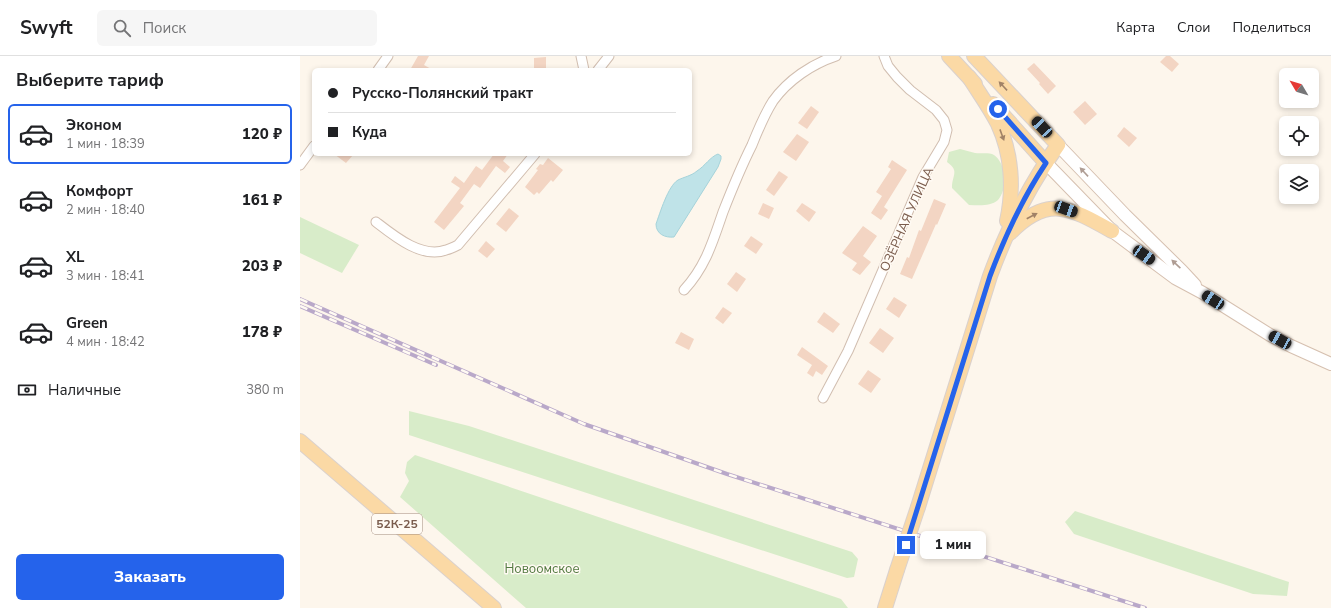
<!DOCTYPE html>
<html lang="ru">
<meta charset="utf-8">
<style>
:root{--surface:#fff;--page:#f6f6f6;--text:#202124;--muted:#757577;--line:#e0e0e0;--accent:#2563eb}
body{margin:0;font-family:"Nunito Sans",sans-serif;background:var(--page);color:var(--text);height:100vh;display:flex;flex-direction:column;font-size:15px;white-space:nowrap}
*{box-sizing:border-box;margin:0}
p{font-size:13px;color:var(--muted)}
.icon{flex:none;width:22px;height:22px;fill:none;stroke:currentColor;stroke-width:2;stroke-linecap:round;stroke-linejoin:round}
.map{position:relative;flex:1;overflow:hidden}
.sheet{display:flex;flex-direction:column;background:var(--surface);width:300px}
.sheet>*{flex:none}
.hud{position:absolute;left:12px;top:12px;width:380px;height:88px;border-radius:6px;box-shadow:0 2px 6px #0003;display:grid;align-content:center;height:88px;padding:0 16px;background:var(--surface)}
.needle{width:26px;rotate:308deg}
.buttons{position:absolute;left:979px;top:12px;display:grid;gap:8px}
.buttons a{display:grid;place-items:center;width:40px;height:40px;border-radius:6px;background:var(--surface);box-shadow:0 2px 6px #0003;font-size:20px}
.end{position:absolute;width:18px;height:18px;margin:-9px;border:5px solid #2563eb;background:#fff;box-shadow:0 0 0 2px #fff}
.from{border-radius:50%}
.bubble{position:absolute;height:28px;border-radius:6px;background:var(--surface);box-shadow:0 2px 6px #0003;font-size:13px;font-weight:800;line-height:28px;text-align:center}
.car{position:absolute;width:12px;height:24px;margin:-12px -6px;border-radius:5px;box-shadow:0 0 3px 1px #0007;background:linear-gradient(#222 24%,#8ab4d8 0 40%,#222 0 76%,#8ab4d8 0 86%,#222 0)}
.hud b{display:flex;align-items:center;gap:14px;height:38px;font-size:15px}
.hud b+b{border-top:1px solid var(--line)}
.hud i{width:10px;height:10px;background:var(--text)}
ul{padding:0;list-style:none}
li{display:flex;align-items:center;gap:12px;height:60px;margin:0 8px 6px;padding:0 8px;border:2px solid transparent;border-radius:6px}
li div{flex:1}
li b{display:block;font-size:15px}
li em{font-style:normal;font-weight:800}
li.current{border-color:var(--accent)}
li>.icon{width:36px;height:36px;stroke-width:1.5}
h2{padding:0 16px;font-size:18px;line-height:48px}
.pay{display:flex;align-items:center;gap:10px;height:44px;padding:0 16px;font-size:15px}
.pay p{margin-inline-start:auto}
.primary-button{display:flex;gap:8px;margin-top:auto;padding:8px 16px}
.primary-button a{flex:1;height:46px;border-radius:6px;background:var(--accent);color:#fff;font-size:16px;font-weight:800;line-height:46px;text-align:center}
header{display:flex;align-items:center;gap:24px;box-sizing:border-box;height:56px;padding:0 20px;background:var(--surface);border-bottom:1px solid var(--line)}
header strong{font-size:19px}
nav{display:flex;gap:22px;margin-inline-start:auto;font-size:14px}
.search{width:280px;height:36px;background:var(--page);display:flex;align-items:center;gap:10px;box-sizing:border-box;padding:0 14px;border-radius:6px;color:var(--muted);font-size:15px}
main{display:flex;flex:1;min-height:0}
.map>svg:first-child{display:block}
.green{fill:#d8ecc9}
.water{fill:#bfe3e8;stroke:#a5d3da}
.building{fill:#f3d5c3}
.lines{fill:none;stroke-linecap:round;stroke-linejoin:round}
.minor-casing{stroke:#d1beb0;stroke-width:11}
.secondary-casing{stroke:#d6c0b0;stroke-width:14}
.primary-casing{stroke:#dad1cd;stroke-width:16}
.minor{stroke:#fff;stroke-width:9}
.secondary{stroke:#fff;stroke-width:12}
.primary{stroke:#fbd9a5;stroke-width:14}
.rail-casing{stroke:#b9a8c9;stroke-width:4}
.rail{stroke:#fffaf3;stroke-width:2.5;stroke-dasharray:8;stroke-linecap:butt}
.primary-bridge-casing{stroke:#dad1cd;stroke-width:16;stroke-linecap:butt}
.primary-bridge{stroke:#fbd9a5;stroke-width:14}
.oneway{fill:#a18267}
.oneway2{fill:#af9d94}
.route{stroke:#2563eb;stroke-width:5}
.labels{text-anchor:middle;stroke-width:3;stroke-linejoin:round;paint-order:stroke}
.shield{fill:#fffaf3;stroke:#a28b7f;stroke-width:1}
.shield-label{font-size:12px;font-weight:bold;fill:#7a5c4d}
.street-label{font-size:13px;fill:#7a5c4d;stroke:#fffaf3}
.park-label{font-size:13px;fill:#537a41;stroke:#fffaf3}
</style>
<header>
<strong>Swyft</strong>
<div class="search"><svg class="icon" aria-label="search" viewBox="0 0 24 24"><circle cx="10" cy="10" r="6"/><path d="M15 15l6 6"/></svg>Поиск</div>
<nav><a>Карта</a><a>Слои</a><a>Поделиться</a></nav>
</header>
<main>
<section class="sheet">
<h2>Выберите тариф</h2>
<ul>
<li class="current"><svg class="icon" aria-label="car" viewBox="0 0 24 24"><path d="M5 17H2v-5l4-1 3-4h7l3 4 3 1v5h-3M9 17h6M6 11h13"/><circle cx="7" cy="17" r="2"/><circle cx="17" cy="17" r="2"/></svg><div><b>Эконом</b><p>1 мин · 18:39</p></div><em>120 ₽</em></li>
<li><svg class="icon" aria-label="car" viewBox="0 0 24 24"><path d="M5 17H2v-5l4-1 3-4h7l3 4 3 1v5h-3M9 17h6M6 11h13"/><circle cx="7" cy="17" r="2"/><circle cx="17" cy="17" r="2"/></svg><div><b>Комфорт</b><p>2 мин · 18:40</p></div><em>161 ₽</em></li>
<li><svg class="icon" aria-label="car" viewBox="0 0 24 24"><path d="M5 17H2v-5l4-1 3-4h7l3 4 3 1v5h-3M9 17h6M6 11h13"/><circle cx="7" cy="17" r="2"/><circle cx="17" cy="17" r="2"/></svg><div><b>XL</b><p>3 мин · 18:41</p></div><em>203 ₽</em></li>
<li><svg class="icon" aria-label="car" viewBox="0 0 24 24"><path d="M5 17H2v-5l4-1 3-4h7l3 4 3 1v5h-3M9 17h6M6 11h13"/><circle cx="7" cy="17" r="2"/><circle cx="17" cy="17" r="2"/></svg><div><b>Green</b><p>4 мин · 18:42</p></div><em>178 ₽</em></li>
</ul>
<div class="pay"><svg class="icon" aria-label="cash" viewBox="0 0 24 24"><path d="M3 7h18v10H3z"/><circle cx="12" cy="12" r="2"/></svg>Наличные<p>380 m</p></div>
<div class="primary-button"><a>Заказать</a></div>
</section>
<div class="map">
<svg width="1031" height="552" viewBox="0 0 1031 552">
<rect width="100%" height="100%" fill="#fdf6ec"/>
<g class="green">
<path d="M660,93C665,94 670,96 675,97C681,98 689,96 694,99C706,107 708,133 698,144C690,151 678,149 669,149L652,132C652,119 660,115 647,106L649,96Z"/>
<path d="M0,161L59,189L42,217L0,197Z"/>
<path d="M109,355L169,370L552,496L558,503L554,521L547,522L109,379Z"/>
<path d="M115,399L541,543L548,552H226L100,441L109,425L105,417L107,406Z"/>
<path d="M775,455L989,526L987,540L953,538L774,478L765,466Z"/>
</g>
<path class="water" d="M418,98L421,100V103L418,111L374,181C365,182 356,178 356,168C360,157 368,130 378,124C384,121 391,120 397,115C405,110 410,101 418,98Z"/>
<g class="building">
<path d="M118,0H129L124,9L133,14H110Z"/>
<path d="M866,0H870L879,8L872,16L860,6Z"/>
<path d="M246,1V14H234V2Z"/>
<path d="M734,7L756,30L748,38L739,28L740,27L727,13Z"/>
<path d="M785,45L797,58L785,69L773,56Z"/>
<path d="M511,50L519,56L507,73L498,67Z"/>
<path d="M824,71L837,82L829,91L817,80Z"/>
<path d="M497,78L509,86L496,105L483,96Z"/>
<path d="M34,98H54L46,107Z"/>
<path d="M194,98H208L203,105L210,111L205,117L196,110L180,132L174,128L160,147L164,150L144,174L134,166L160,132L151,126L155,120L164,127L176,110L182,114Z"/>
<path d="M248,102L263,114L253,126L251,124L239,138L237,136L234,139L225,131L238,114L236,113L240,108L243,109Z"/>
<path d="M592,104L607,114L584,151L588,154L581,164L571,157L582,140L576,136L591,113L588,111Z"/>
<path d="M479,115L488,121L474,140L466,134Z"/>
<path d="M634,143L646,148L637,169L636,168L612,223L600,218L607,201L609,202L619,174L621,175Z"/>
<path d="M463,147L474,152L469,163L458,158Z"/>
<path d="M502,147L516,156L509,166L496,155Z"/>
<path d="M209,152L219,160L206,176L196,168Z"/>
<path d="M563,170L577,180L563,200L571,206L560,219L552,214L557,207L542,197Z"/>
<path d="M451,180L463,188L456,198L444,190Z"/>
<path d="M186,185L195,193L187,202L178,195Z"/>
<path d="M436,216L446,223L437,236L427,228Z"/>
<path d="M594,241L607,249L599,262L586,253Z"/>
<path d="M423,251L432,257L423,268L415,262Z"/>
<path d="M524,256L540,268L533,277L517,266Z"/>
<path d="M580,272L594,282L583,297L569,287Z"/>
<path d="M381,276L394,283L389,294L375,287Z"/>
<path d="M502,291L528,310L522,319L516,315L513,321L507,317L512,309L497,299Z"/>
<path d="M568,314L581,323L571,337L558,328Z"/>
</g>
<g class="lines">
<defs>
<g id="minor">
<path d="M281,0L284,14"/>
<path d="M78,14L88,0"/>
<path d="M298,14L309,0"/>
<path d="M0,109L14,90"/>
<path d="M76,166C94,180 122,203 146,194C150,193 154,191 158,189L235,98"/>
<path d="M384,234C406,210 413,185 423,156C432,133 441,111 452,89C458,74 464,59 473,45C488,24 512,8 536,0"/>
<path d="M523,342L548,295L623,121L644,86L647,74L644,64L636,54L610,34L597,21L588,10L584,0"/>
</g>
<g id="secondary">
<path d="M758,89L825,159L882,215L895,229"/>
<path d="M746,107L812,175L875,222L903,237L970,279L991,290L1031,308"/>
</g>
<g id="primary">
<path d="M649,0L675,28"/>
<path d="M669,21C679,37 690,52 698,68C712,98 714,133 707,165"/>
<path d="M693,48L746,107"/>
<path d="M710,177C748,138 771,152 812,175"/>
<path d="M0,385L194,552"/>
<path d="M618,451L690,220C708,171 728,131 758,89L674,0"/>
<path d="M585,552L597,514"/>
</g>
</defs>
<use href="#minor" class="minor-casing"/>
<use href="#secondary" class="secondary-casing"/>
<use href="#primary" class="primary-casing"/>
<use href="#minor" class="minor"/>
<use href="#secondary" class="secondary"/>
<use href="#primary" class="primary"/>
<defs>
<g id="rail">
<path d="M0,243L284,368L427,418L845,552"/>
<path d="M0,250L136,309"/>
</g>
</defs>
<use href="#rail" class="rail-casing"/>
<use href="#rail" class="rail"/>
<defs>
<path id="primary-bridge" d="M597,514L618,451"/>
</defs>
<use href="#primary-bridge" class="primary-bridge-casing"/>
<use href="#primary-bridge" class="primary-bridge"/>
</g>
<defs><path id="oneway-solid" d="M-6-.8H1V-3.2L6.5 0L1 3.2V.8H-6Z"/></defs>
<g class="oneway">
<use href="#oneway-solid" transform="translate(703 30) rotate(-133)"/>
<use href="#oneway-solid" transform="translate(702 79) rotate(70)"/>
<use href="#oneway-solid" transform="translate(732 160) rotate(-28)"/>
</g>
<g class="oneway2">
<use href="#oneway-solid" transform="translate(784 116) rotate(-133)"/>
<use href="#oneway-solid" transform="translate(876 208) rotate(-137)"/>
</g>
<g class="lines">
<path class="route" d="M606,489L690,220C705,180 722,143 746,107L698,53"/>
</g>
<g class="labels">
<rect class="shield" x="72" y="458" width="50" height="20" rx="3"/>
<g class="shield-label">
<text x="97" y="472">52К-25</text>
</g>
<g class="street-label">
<text transform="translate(606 163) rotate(-66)" y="5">ОЗЁРНАЯ УЛИЦА</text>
</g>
<g class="park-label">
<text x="242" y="517">Новоомское</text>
</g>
</g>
</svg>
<div class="buttons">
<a><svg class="needle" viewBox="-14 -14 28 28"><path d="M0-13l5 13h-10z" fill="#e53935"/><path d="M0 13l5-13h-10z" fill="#757577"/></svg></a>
<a><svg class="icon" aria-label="locate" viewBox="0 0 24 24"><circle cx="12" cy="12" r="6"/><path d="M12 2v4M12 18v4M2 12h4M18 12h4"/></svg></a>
<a><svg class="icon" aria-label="layers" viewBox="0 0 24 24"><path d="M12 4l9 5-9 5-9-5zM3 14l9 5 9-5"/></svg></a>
</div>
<i class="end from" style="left:698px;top:53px"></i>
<i class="end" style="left:606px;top:489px"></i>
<div class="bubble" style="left:620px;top:475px;width:66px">1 мин</div>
<i class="car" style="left:742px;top:71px;rotate:317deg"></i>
<i class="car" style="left:766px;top:153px;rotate:110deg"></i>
<i class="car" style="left:844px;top:199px;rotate:125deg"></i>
<i class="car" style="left:913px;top:244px;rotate:303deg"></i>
<i class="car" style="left:980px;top:284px;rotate:299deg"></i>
<div class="hud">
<b><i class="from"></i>Русско-Полянский тракт</b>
<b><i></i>Куда</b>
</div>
</div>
</main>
